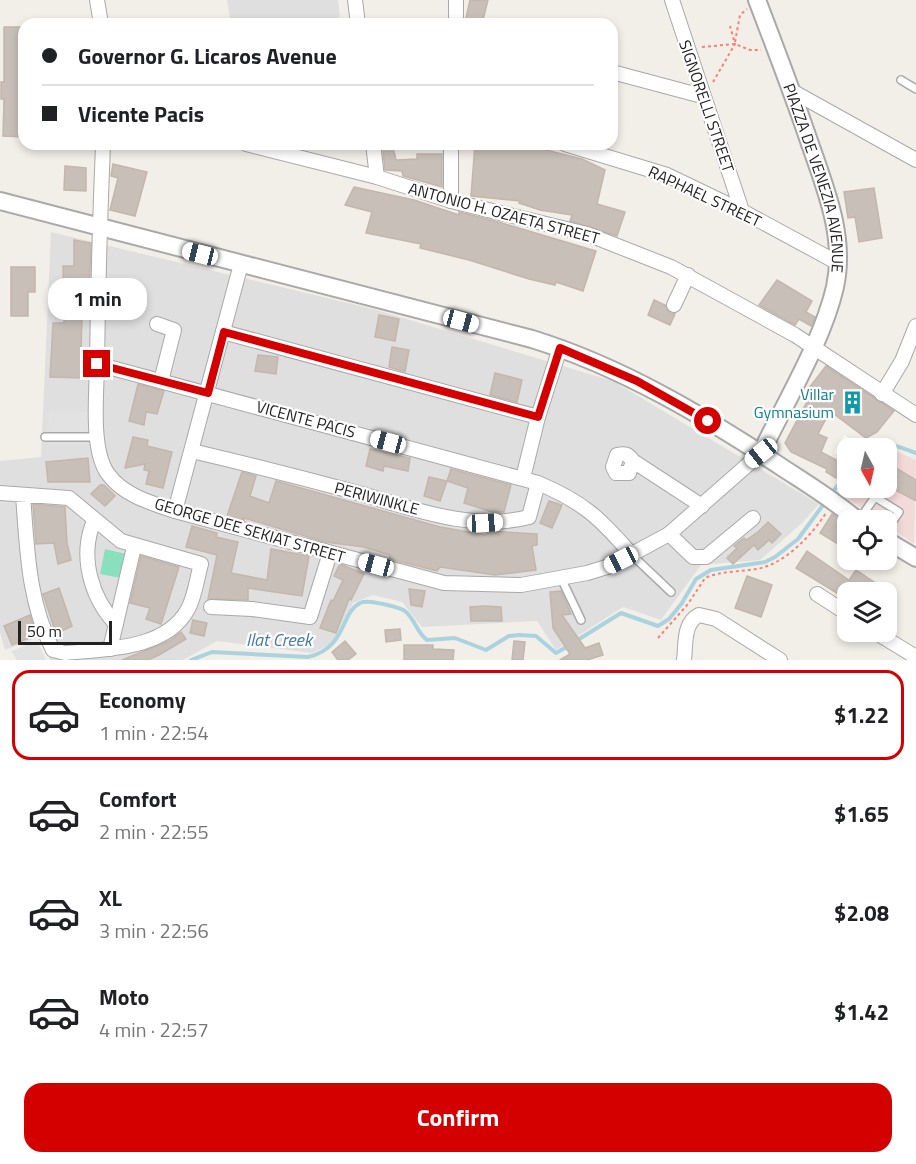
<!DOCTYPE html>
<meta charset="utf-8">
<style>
:root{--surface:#fff;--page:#f6f6f6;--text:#202124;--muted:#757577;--line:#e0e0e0;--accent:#d40000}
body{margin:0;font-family:"Titillium Web",sans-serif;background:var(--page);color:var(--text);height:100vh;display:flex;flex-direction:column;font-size:22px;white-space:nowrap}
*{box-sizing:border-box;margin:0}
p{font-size:20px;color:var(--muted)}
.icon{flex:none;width:33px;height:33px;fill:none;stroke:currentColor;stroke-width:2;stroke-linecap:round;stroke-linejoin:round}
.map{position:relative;height:660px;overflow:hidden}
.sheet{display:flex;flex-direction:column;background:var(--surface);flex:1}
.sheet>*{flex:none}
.hud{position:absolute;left:18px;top:18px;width:600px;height:132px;border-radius:18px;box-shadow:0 3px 9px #0003;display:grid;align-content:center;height:132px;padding:0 24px;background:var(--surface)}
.needle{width:39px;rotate:172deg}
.controls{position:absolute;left:837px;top:438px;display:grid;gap:12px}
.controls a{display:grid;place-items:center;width:60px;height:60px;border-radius:12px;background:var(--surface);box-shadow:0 3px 9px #0003;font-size:30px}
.scale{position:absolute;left:18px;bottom:15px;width:94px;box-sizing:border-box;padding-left:6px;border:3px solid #222;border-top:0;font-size:16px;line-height:21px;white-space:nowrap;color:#222;-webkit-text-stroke:4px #fff;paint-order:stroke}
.end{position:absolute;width:27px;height:27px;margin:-14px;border:8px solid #d40000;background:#fff;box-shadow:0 0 0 3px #fff}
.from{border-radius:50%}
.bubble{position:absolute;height:42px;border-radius:18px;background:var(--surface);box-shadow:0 3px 9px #0003;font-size:20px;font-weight:700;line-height:42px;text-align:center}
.car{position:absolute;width:18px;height:36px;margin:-18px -9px;border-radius:8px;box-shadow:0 0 4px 2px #0007;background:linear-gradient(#fff 24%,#345 0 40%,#fff 0 76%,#345 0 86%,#fff 0)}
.hud b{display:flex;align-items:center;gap:21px;height:57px;font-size:22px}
.hud b+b{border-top:2px solid var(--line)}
.hud i{width:15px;height:15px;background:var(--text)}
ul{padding:10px 0 0;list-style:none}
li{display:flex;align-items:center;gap:18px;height:90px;margin:0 12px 9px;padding:0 12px;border:3px solid transparent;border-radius:18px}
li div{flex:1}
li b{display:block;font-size:22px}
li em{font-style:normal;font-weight:700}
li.current{border-color:var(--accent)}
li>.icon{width:54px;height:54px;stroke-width:1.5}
.cta{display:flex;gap:12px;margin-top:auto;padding:12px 24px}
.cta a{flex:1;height:69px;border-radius:18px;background:var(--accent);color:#fff;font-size:24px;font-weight:700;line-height:69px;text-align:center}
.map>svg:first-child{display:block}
.residential{fill:#e0dfdf}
.commercial{fill:#f2dad9}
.education{fill:#ffffe5}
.pitch{fill:#88e0be}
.parking{fill:#e2e2e2}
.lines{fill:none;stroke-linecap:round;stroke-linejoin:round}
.stream{stroke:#aad3df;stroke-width:4}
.building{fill:#c7bfb8;stroke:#c4b6ab;stroke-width:1.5}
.service-casing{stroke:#a9a9a9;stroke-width:10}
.minor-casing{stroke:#a9a9a9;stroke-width:16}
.tertiary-casing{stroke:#a9a9a9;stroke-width:20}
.path{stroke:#fa8072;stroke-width:2;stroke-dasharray:3 3;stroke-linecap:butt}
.service{stroke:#fff;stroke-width:7}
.minor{stroke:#fff;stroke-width:14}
.tertiary{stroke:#fff;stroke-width:16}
.route{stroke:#d40000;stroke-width:8}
.labels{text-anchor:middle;stroke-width:4.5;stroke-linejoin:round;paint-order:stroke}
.street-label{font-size:16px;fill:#222;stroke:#fff}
.culture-label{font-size:16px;fill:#0d838f;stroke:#fff;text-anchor:end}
.water-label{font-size:18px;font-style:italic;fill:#4a7aab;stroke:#fff}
</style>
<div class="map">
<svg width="916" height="660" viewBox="0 0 916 660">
<rect width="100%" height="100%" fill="#f2efe9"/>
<g class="residential">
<path d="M227,0H338L340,17L320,24H231Z"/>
<path d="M51,232L373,309L613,381L819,504L802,523L760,560L701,565L661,620L623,607L556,650L537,621L422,627L402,602L373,595L353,603L331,644L312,653L217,641L183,660H50L39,637L5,650L0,632V461L41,457Z"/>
</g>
<path class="commercial" d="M884,448H889L916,460L914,544L887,525L886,520H879L841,494L847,486L886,488V448Z"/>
<path class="education" d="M844,435L858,443L855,448H848L847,461L834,453Z"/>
<path class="pitch" d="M105,549L126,554L121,578L100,574Z"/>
<g class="parking">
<path d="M49,411L92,412V435L48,434Z"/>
<path d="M37,641L46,660H17L11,651Z"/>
</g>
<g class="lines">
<g class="stream">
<path d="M869,448C886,440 899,447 916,453"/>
<path d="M830,495L848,473"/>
<path d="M576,641L621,613L658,626L669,619L682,603L696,579L711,570L765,562L775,557L798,539L826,501"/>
<path d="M191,660L212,652L308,657C347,648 340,613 360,603C367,600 376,603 383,604C391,606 399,607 405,611C415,619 417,633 427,640L455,638L486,650L509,636L520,635L536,636L556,653L570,645"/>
</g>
</g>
<g class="building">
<path d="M470,0H488L482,24L465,22Z"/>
<path d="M4,27H24V137L3,136L4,99H1V82H4Z"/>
<path d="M475,144L534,147L582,159L605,170L597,204L625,212L617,236L570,221L572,215L540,210L519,203L520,201L471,196Z"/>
<path d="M383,151H394L396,160L417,159V154H442V187L403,176L402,171L385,170Z"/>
<path d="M113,164L147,172L135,216L110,210L118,178L111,176Z"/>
<path d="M65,166L86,168V191L64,190Z"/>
<path d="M354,187L414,200L459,215V212L495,221L596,251L583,291L556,282L555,285L529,279L469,260L420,248L421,244L366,233L372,212L345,205Z"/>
<path d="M874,188L882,238L859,242L855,217L848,218L844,192Z"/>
<path d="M74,240L91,243L89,290H85L86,318L82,319L81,350H85V378L50,377L53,323H64L63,266H74Z"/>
<path d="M11,267H35V292H28V316H11Z"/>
<path d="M777,280L812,301L806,312L815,317L811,326L799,319L795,325L759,305Z"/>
<path d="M654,300L665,305L670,313L675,314L670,325L648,315Z"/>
<path d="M379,315L399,319L395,341L375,337Z"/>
<path d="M392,347L409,350L405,372L389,367Z"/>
<path d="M258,355L278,357L276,374L255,371Z"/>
<path d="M826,366L894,411L877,432L866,438L830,411L818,434L827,438L821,452L844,464L836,478L826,472L827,469L791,452L785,443L810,396L806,392Z"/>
<path d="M495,373L522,380L517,402L490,395Z"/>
<path d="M138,384L164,391L157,414L146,412L144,425L129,421Z"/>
<path d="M133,437L148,440L147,446L172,452L163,488L146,484L149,471L144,470L145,464L125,468Z"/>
<path d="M370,449L410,458L408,471L384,466L383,471L366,466Z"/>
<path d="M88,458L90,482H48L46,462Z"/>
<path d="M886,462L916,480V501L886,485Z"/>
<path d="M451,469L511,485L504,512H492L464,503L468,488L447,481Z"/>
<path d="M242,472L256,476L250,496L269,503L276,481L440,527L486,535L489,531L537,534V545L532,546L536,570L495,575L440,567L437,571L389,559L390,555L364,547L325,542L244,518V520L227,516Z"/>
<path d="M429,477L447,481L440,501L424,496Z"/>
<path d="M100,485H104L115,496L105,506L91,494Z"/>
<path d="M549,501L562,505L552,528L540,523Z"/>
<path d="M33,504L65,507L67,543L71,560L58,564L54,543L36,544Z"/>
<path d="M832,514L848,526V546L840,541L838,544L820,533Z"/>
<path d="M768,522L781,534L772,543L769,540L758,550L754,545L733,564L727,558L737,548L734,546L744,538L746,540L758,532Z"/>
<path d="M192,526L217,533L216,537L238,542L231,573L267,580L271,549L309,556L302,596L248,588V600L208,599L217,555L186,547Z"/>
<path d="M807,551L849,580L856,570L874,582L866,592H848V600L796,568Z"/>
<path d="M141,556L179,567L161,624L146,619L150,608L130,603Z"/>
<path d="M340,564L364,574L351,600L349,599L336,633L320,628L331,600L333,601L343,580L334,576Z"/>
<path d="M747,576L772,585L761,617L735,608Z"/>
<path d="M59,588L72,626L56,634L43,594Z"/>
<path d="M409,589L425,591L422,607L411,605Z"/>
<path d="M561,591L571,614L562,615L585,648L599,643L603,655L587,660H560L570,654L553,628L550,592Z"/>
<path d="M484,606L501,607L502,621H471L470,607Z"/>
<path d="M30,615L36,635L12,645L4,626Z"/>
<path d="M193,620L207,623L204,636L190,633Z"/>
<path d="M400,629L401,640L386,642L385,630Z"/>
<path d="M181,632L186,639L159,655L148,660H122L169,641Z"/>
<path d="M345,641L356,654L348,660H338L332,652Z"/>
<path d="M514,641L525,642L523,660H512Z"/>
<path d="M404,645H433V649L454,650L453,660H404Z"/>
</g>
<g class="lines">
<defs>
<g id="service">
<path d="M901,80L916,89"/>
<path d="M45,437H97"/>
<path d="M859,520L875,497L899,512L886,531"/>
<path d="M631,554L671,592"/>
<path d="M561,578L581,620"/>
</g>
<g id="minor">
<path d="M97,0L101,24"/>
<path d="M355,0L358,24"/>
<path d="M672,0L742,211"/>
<path d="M456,24V0"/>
<path d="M612,72L702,96"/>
<path d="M792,91L916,160"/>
<path d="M103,144C100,217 98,289 97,362C97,392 90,449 108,474C124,496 152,503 175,511L444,583L521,585L587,573L610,566L669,534L761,453"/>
<path d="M246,144L377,177L451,201L587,234L671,267L795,335L916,415"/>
<path d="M373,144L377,177"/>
<path d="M451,144V201"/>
<path d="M565,144L667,175L742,211L838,263"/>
<path d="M674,305L688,275"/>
<path d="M157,324L174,330L161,381"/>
<path d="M223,332L538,417"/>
<path d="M97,364L538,483C583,502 600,518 631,554"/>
<path d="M882,394L902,361L916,326"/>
<path d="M192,451C243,463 295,476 347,490C404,505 469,533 529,517L538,483"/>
<path d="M633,461L629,473H616L613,467L617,455C625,453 628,454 633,461L702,506"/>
<path d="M523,478L538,417L560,348"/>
<path d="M0,493L69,498L121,541L201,564C197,578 195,596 188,609C166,650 105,649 65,653L53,650C28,602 27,547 23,495"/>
<path d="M175,511L241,264"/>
<path d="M94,521C79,556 91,598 116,624"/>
<path d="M669,534L693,557H706L753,518"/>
<path d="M817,594L848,614"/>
<path d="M211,607L252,609L310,617L330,553"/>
<path d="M875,632L916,657"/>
<path d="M110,649L134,547"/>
<path d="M684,660C686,644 683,623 699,615L716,619L780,660"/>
</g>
<g id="tertiary">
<path id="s1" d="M757,0C775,47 793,94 809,141C825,188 846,236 835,287C823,340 785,403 761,453"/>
<path d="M0,201L532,339C622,367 704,416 783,468C809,485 834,500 857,520"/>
<path d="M886,540L916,558"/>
</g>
</defs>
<use href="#service" class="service-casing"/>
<use href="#minor" class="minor-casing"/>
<use href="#tertiary" class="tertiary-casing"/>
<g class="path">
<path d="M735,42L740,15L747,9"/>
<path d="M702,47L735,44L750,50H761"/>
<path d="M713,82L735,44L730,26"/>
<path d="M658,638L688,604L705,578C720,571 739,572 756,569C784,565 811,536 826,513"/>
</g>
<use href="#service" class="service"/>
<use href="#minor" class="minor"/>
<use href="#tertiary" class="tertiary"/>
</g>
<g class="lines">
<path class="route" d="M97,364L208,393L224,332L538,417L560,348L637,381L708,421"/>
</g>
<defs>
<symbol id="building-bare" viewBox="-9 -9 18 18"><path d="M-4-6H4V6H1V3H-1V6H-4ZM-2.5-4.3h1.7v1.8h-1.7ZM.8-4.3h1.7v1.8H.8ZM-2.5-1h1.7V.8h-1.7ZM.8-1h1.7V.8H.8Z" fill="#0f9aa8" stroke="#fff" stroke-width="2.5" paint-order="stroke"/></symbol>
</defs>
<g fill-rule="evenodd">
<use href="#building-bare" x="836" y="386" width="33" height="33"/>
</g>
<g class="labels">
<g class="street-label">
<text transform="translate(707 106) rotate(71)" y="6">SIGNORELLI STREET</text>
<text dy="6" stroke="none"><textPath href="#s1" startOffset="188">PIAZZA DE VENEZIA AVENUE</textPath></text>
<text transform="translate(705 196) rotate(25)" y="6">RAPHAEL STREET</text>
<text transform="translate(504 213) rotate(15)" y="6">ANTONIO H. OZAETA STREET</text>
<text transform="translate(306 419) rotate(15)" y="6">VICENTE PACIS</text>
<text transform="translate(377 498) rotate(15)" y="6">PERIWINKLE</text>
<text transform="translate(250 530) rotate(16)" y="6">GEORGE DEE SEKIAT STREET</text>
</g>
<g class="culture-label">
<text x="834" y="400">Villar<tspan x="834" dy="18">Gymnasium</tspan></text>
</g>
<g class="water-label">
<text x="279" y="646">Ilat Creek</text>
</g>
</g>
</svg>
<div class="controls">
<a><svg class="needle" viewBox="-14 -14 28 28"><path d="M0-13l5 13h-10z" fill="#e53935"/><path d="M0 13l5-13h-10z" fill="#757577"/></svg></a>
<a><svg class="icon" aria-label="locate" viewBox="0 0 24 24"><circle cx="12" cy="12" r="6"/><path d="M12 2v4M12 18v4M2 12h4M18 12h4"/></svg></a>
<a><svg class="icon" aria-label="layers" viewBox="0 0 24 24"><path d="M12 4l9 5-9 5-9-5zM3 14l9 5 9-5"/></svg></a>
</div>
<div class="scale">50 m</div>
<i class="end from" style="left:708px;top:421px"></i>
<i class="end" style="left:97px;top:364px"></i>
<div class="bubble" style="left:48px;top:278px;width:99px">1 min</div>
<i class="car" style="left:200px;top:254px;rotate:284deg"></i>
<i class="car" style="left:461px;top:321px;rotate:105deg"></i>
<i class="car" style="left:388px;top:442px;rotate:285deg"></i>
<i class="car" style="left:761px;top:453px;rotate:231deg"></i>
<i class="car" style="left:485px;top:523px;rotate:87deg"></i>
<i class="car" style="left:621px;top:560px;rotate:243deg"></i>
<i class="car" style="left:376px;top:565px;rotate:285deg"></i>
<div class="hud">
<b><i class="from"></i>Governor G. Licaros Avenue</b>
<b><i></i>Vicente Pacis</b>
</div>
</div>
<section class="sheet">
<ul>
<li class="current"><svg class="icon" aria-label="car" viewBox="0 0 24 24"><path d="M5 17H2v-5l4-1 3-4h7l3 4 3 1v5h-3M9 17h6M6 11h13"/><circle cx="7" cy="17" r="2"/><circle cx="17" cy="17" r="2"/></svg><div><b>Economy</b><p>1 min · 22:54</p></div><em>$1.22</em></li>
<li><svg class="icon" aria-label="car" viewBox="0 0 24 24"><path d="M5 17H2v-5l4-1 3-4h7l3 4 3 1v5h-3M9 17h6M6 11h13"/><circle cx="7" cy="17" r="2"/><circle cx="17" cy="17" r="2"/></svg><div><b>Comfort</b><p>2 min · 22:55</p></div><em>$1.65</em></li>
<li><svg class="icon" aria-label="car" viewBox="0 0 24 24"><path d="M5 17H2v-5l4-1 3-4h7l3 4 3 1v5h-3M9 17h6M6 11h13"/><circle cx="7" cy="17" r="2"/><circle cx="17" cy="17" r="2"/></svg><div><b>XL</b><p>3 min · 22:56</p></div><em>$2.08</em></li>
<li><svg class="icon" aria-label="car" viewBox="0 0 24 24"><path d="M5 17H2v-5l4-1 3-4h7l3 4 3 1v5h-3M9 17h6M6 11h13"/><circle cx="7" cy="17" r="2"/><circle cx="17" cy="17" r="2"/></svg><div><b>Moto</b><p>4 min · 22:57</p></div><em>$1.42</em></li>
</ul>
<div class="cta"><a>Confirm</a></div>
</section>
